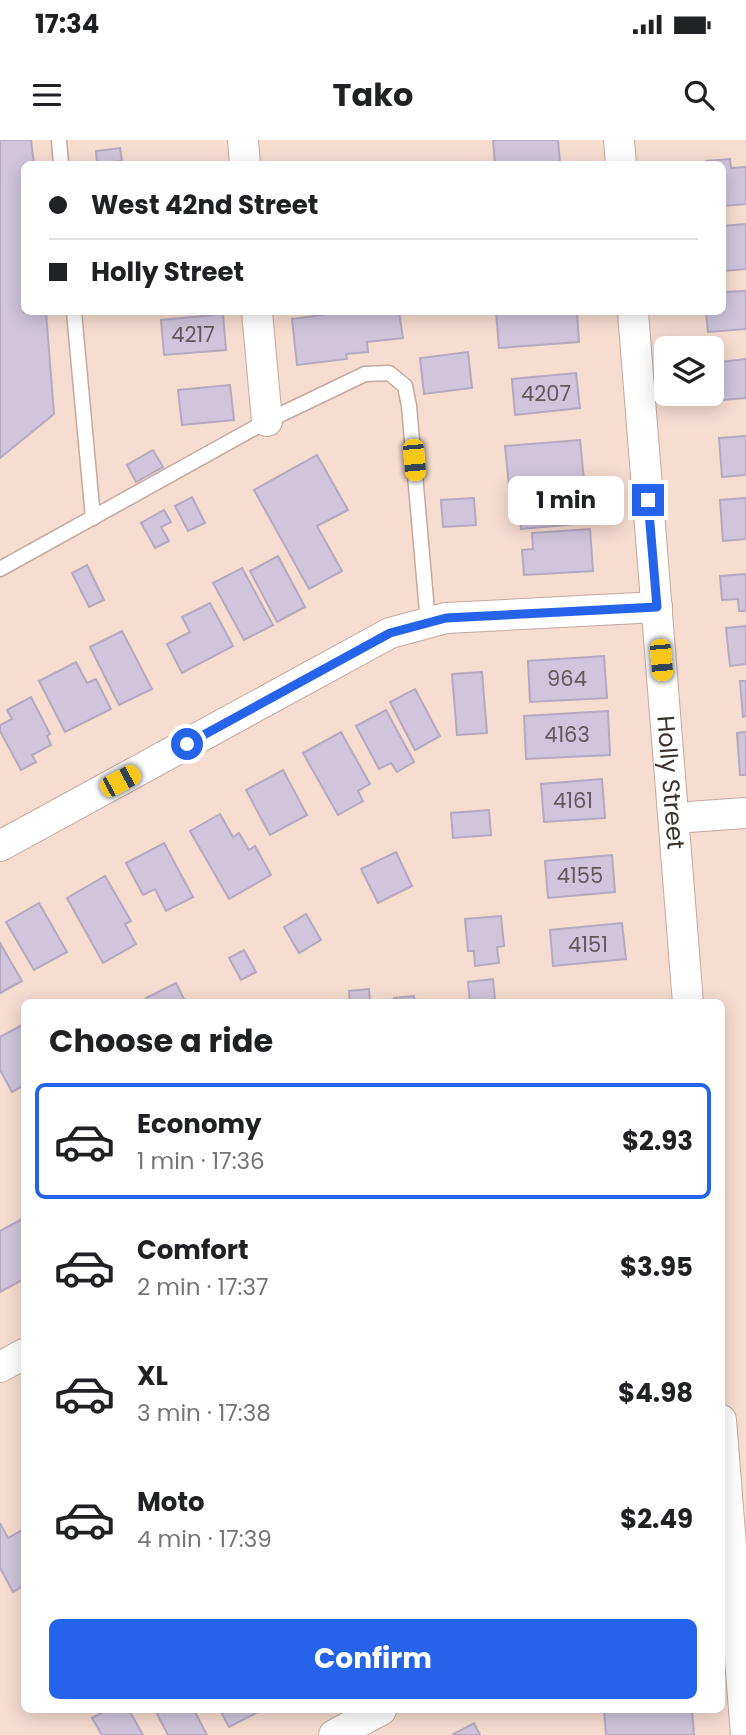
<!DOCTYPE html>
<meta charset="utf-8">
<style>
:root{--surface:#fff;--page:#f2f2f2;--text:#202124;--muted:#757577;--line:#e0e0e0;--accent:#2563eb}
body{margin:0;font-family:Poppins,sans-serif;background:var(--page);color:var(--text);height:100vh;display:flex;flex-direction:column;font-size:26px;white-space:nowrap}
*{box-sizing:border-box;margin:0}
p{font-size:23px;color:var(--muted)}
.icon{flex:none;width:38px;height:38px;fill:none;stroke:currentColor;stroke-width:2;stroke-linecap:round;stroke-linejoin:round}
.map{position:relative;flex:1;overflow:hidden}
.side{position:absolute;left:21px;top:859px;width:704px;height:714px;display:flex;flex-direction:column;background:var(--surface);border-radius:10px;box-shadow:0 4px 18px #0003}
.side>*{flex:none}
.banner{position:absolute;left:21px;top:21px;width:705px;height:154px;border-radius:10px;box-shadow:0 4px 18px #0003;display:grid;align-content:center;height:154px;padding:0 28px;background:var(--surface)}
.buttons{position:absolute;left:654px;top:196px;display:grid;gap:14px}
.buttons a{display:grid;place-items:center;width:70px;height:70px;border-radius:10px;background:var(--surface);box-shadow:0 4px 18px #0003;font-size:35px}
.end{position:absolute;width:32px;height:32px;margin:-16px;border:9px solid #2563eb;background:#fff;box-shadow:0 0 0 4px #fff}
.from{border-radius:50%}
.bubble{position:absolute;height:49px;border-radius:10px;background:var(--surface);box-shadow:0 4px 18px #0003;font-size:23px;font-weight:700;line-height:49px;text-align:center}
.car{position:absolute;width:21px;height:42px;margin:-21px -10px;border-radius:9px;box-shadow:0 0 5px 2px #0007;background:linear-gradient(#f5c518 24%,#345 0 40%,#f5c518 0 76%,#345 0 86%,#f5c518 0)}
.banner b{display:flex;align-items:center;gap:24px;height:66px;font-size:26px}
.banner b+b{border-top:2px solid var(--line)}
.banner i{width:18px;height:18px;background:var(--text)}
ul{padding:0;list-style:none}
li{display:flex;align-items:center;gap:21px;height:116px;margin:0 14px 10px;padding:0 14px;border:4px solid transparent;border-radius:10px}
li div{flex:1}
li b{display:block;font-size:26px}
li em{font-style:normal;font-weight:700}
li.active{border-color:var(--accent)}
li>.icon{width:63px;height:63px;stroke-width:1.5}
h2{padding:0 28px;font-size:32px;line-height:84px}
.primary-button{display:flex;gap:14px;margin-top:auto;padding:14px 28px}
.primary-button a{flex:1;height:80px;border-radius:10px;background:var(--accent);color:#fff;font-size:28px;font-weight:700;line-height:80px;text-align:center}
.status{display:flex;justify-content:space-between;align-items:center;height:49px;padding:0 35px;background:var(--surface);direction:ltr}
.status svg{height:19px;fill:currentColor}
header{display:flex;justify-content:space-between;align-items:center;height:91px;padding:0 28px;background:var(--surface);font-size:32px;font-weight:700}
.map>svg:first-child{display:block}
.building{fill:#d0c5dc;stroke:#b4a9c0;stroke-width:2}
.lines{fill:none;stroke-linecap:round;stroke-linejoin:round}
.service-casing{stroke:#c3a99e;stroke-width:17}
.minor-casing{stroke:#c3a99e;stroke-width:32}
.service{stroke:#fff;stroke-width:14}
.minor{stroke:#fff;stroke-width:30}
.route{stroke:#2563eb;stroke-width:9}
.labels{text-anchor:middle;stroke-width:6;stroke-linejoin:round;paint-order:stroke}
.number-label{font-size:21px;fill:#62585a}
.street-label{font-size:24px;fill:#3d332e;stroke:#fcebe4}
</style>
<div class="status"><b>17:34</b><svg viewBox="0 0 49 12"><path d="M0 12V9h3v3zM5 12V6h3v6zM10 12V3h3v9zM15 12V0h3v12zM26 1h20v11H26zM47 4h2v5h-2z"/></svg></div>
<header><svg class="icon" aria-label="menu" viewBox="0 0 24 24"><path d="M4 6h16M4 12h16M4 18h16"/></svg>Tako<svg class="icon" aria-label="search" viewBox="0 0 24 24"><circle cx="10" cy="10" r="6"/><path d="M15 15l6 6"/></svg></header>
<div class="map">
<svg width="746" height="1595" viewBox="0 0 746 1595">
<rect width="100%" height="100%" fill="#f7dcd0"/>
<g class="building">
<path d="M0,0H31L34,24H24V172H46L54,274L0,318Z"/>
<path d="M493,0H558L560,23L495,24Z"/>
<path d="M120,8L122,21L97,24L96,11Z"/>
<path d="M730,19L731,28L746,27V64L723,66V24H706V21Z"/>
<path d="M746,84V129L723,131V86Z"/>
<path d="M746,151V189L708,192L706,172H723V152Z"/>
<path d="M342,172H399L403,198L367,202L368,212L346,214L347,219L297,225L292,179Z"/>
<path d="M496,172H577L579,202L499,208Z"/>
<path d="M223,174L226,210L164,215L161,180Z"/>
<path d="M468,212L472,248L424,254L420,218Z"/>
<path d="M746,219V258L711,261L712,223Z"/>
<path d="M576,233L580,268L515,275L512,239Z"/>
<path d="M230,245L234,280L182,285L178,250Z"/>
<path d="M746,296V335L722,337L719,298Z"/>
<path d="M580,300L584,340L509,346L505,306Z"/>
<path d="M153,310L163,327L136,342L127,325Z"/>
<path d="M317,315L348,370L317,386L342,431L309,449L254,350Z"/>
<path d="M585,347L588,383L521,389L519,365L530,364L528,351Z"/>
<path d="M192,357L205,383L188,391L175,366Z"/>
<path d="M474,358L476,385L443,387L441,360Z"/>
<path d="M746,358V399L723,401L720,360Z"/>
<path d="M164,370L171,382L161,387L169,401L155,408L141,383Z"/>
<path d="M590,389L593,431L524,435L522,410L533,409L532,393Z"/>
<path d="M278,416L305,467L277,482L250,431Z"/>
<path d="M87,425L104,460L89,467L72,433Z"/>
<path d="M242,428L273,485L244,500L213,443Z"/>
<path d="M746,434V471H739L738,459L722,460L720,436Z"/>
<path d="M210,463L233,506L182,533L167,504L190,492L182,477Z"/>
<path d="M746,486V524L730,526L726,488Z"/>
<path d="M122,491L152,549L119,565L90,507Z"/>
<path d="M604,516L607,558L530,562L528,521Z"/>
<path d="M76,522L87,543L96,539L111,569L65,592L39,541Z"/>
<path d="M482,532L487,593L457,595L452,534Z"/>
<path d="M740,541H746V576L743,577Z"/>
<path d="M415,549L440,596L415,610L390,562Z"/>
<path d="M31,557L50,594L47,596L51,605L32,615L36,622L21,630L0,591V585L12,579L7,570Z"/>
<path d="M386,570L414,622L397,632L391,623L379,629L356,586Z"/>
<path d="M608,571L610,615L526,619L524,576Z"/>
<path d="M341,592L370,644L358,651L363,661L338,675L303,613Z"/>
<path d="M746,592V635H740L737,593Z"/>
<path d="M283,630L307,675L270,695L246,650Z"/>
<path d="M602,639L605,678L544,682L541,644Z"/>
<path d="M489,670L491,695L453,698L451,673Z"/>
<path d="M220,674L233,697L239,693L249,710L255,706L271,735L229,759L190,691Z"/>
<path d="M164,703L193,757L166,771L155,749L143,755L126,723Z"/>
<path d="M396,712L412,746L378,763L361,729Z"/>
<path d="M612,715L615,752L548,758L545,721Z"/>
<path d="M105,736L131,781L125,784L136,804L103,823L67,758Z"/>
<path d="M39,763L67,812L34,830L6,782Z"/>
<path d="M306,774L321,800L299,813L284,787Z"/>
<path d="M501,776L504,806L497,807L499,823L475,826L474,811H468L465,779Z"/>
<path d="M622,783L626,819L553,826L550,790Z"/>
<path d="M0,803L22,841L0,853Z"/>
<path d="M244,810L256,832L241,840L229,818Z"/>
<path d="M493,839L495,860L470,862L468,842Z"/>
<path d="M176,843L186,863H148L146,858Z"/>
<path d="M369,849L370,863H350L349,851Z"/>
<path d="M414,856L415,863H394V858Z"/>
<path d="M24,884V945L12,952L0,930V897Z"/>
<path d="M24,1078V1139L0,1152V1091Z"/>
<path d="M0,1383L8,1398L24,1389V1445L13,1452L0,1428Z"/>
<path d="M107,1570H129L143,1595H102L92,1578Z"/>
<path d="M155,1570H194L207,1595H168Z"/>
<path d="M220,1570H257L258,1572L229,1587Z"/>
<path d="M604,1570H692L694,1595H606Z"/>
<path d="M474,1583L480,1595H452Z"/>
</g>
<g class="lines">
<defs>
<g id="service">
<path d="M59,0L61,24"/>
<path d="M74,172L93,378"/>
<path d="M0,429L267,281L365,234L389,233L405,246L409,266L428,483"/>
</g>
<g id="minor">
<path d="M243,0L245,24"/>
<path d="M619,0L621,24"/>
<path d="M257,172L267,281"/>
<path id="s1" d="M633,172L688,863"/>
<path d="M674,678L746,673"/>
<path d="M0,706L390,493L446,478L657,467"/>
<path d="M0,1227L24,1214"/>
<path d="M721,1280L746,1595"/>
<path d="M334,1595L381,1570"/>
</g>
</defs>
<use href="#service" class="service-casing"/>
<use href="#minor" class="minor-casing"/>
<use href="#service" class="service"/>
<use href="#minor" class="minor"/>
</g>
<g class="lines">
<path class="route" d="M187,604L390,493L446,478L657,467L648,360"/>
</g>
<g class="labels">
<g class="number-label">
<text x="193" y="202">4217</text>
<text x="546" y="261">4207</text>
<text x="567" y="546">964</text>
<text x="567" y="602">4163</text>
<text x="573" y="668">4161</text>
<text x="580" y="743">4155</text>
<text x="588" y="812">4151</text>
</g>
<g class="street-label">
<text dy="8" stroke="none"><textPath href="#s1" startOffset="472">Holly Street</textPath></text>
</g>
</g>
</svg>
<div class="buttons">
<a><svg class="icon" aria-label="layers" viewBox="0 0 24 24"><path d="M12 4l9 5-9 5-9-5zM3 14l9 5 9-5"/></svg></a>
</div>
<i class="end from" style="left:187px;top:604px"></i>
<i class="end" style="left:648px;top:360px"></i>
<div class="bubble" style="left:508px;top:336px;width:116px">1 min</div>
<i class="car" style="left:414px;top:320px;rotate:175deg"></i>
<i class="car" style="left:661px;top:520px;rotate:175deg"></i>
<i class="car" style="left:120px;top:641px;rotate:62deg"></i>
<div class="banner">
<b><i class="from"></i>West 42nd Street</b>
<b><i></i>Holly Street</b>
</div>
<section class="side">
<h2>Choose a ride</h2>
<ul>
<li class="active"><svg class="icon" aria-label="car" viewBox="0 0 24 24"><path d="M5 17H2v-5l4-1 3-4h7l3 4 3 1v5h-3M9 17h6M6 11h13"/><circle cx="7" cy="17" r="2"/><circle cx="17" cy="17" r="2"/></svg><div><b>Economy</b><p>1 min · 17:36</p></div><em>$2.93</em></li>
<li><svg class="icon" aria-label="car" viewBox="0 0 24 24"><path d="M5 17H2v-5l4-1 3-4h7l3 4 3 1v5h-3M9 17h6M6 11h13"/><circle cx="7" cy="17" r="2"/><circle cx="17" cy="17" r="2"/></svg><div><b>Comfort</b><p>2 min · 17:37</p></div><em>$3.95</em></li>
<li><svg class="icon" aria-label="car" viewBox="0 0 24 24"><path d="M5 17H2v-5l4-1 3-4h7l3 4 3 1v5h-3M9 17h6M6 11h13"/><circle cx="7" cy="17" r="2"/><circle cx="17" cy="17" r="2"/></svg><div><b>XL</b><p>3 min · 17:38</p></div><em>$4.98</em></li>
<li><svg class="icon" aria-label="car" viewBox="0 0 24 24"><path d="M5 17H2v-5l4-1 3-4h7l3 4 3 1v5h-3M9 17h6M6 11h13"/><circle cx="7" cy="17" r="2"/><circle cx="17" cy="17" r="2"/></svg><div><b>Moto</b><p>4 min · 17:39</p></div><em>$2.49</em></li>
</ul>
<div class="primary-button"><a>Confirm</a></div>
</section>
</div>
